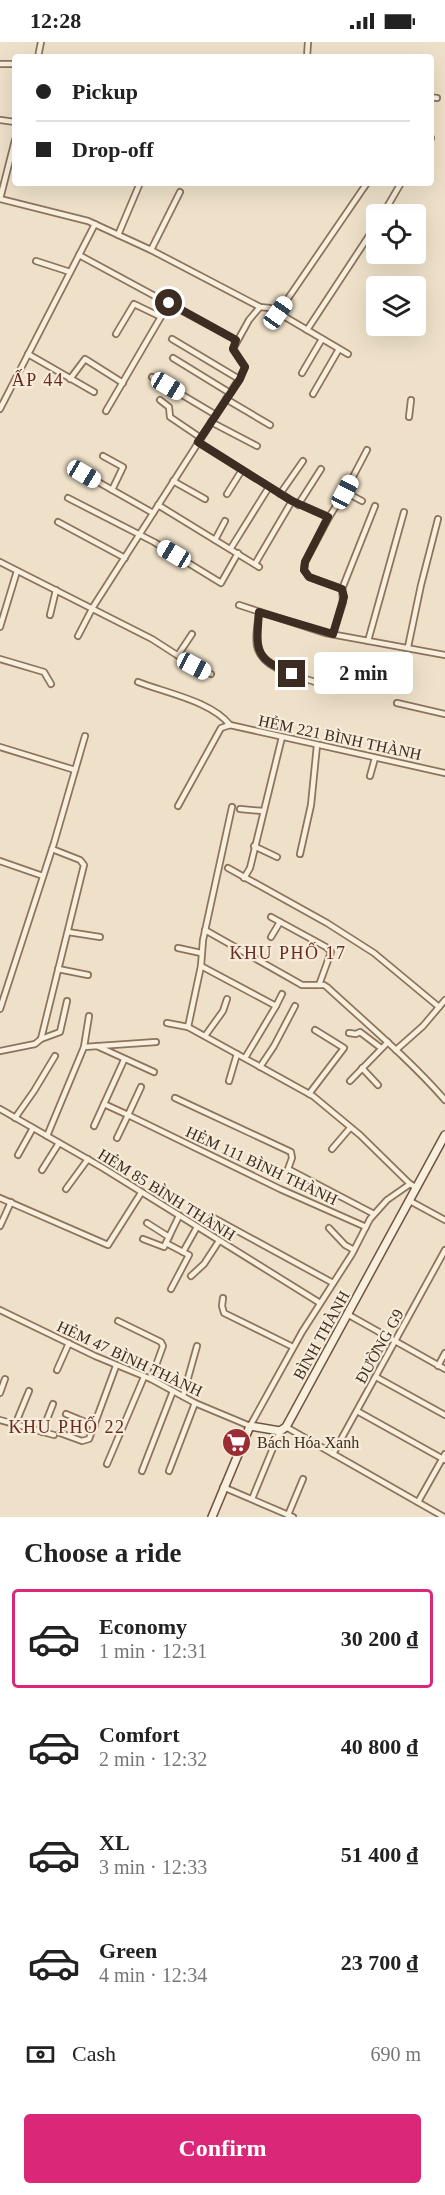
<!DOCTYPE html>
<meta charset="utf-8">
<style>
:root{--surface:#fff;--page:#f2f2f2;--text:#222;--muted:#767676;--line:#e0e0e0;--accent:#db2777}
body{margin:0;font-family:Georgia,serif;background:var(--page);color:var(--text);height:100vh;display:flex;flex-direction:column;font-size:22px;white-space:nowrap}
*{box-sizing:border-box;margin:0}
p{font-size:20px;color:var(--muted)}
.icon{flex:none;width:33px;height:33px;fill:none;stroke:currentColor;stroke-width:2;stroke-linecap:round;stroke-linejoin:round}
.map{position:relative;height:1475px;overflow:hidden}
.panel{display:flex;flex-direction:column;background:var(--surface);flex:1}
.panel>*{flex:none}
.guide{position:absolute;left:12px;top:12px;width:422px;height:132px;border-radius:6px;box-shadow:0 6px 24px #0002;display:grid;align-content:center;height:132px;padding:0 24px;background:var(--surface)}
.buttons{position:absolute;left:366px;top:162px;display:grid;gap:12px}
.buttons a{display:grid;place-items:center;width:60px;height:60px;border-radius:6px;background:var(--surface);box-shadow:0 6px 24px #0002;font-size:30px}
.end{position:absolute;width:27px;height:27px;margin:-14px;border:8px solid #3c2c21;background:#fff;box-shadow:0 0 0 3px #fff}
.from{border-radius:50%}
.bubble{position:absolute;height:42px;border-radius:6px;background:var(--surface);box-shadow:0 6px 24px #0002;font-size:20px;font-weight:800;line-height:42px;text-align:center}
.car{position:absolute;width:18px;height:36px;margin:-18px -9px;border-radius:8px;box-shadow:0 0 4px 2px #0007;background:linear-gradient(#fff 24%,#345 0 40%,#fff 0 76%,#345 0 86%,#fff 0)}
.guide b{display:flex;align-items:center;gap:21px;height:57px;font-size:22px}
.guide b+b{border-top:2px solid var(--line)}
.guide i{width:15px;height:15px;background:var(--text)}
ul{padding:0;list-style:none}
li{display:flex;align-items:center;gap:18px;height:99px;margin:0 12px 9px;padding:0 12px;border:3px solid transparent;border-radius:6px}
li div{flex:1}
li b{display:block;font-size:22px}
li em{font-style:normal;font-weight:800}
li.selected{border-color:var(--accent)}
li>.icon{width:54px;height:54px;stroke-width:1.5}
h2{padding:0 24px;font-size:27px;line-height:72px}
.pay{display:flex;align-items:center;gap:15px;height:66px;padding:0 24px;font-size:22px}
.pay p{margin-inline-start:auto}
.button{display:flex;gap:12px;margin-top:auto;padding:12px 24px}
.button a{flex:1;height:69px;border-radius:6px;background:var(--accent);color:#fff;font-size:24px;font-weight:800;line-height:69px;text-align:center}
.status{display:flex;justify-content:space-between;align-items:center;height:42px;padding:0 30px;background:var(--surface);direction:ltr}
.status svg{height:16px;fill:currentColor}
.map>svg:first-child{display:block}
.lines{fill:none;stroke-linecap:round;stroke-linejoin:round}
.street-casing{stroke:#8c735d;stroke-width:8}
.secondary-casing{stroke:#6e5440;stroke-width:10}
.street{stroke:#f9efdd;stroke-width:4.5}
.secondary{stroke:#f9efdd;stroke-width:7}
.route{stroke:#3c2c21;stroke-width:8}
.labels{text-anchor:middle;stroke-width:4.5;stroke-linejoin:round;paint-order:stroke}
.street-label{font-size:16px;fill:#3c2c21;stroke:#f6ecd9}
.poi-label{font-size:16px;fill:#3c2c21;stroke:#f6ecd9;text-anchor:start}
.neighbourhood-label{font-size:18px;letter-spacing:1.5px;fill:#692b20;stroke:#f6ecd9}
</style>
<div class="status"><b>12:28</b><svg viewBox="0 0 49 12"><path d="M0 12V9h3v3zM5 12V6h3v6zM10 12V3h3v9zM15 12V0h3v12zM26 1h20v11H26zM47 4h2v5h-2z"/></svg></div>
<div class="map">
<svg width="445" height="1475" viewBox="0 0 445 1475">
<rect width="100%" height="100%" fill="#efe1c9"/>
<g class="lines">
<defs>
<g id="street">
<path d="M38,15L41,0"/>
<path d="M307,15L308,0"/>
<path d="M0,22H15"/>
<path d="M430,55L437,56"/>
<path d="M0,78L15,80"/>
<path d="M430,96H431"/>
<path d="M0,157L88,179L151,208L260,265L270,266L348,312"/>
<path d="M0,157L15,98"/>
<path d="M383,172L401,141"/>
<path d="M118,193L140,141"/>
<path d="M151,208L180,150"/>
<path d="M79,213L236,298"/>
<path d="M36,219L70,230"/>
<path d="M278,271L367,141"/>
<path d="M307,288L376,183"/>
<path d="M116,292L134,262L161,275"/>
<path d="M172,297L239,337"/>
<path d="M28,312L94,350"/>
<path d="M173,316L230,351"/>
<path d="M302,331L322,297"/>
<path d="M152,335L216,373"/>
<path d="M70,337L85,317L123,341"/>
<path d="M313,352L339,307"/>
<path d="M226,357L270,383"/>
<path d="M160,358L169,365L170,375L201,396"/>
<path d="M0,367L95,182"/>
<path d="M106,369L169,261"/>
<path d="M409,375L411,358"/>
<path d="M211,380L257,404"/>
<path d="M198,400L292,459L329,475L345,450L362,459"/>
<path d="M103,414L123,425L112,448"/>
<path d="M84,432L153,471"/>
<path d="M173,439L205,457"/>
<path d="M345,450L367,408"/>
<path d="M227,452L242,428"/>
<path d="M280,452L303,419"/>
<path d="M68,456L154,500L221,541L238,511"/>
<path d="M158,463L259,525"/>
<path d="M298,463L321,427"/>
<path d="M329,475L305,520L304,528L309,535L342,547"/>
<path d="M58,480L125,516"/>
<path d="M215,498L225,479"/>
<path d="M231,506L269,445"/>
<path d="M0,520L152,597L194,624L211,632"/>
<path d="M255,522L292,459"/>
<path d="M239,563L325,591L445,613"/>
<path d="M259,570C258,581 255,594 257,604C262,628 299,634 318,641"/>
<path d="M50,573L56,548"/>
<path d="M0,585L17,529"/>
<path d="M333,592L343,560L342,547L375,464"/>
<path d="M78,594L93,565L239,337L245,325L233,307L249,278L260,265"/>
<path d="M368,599L404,470"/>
<path d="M408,605L421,543L438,477"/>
<path d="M178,613L192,592"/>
<path d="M0,617L44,630L51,642"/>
<path d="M138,640C166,651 211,659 230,683"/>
<path d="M397,661L445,672"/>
<path d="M230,683L445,731"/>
<path d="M0,705L75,728"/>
<path d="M370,734L375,716"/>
<path d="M178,764L221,686L230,683"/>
<path d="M240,767L263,769"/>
<path d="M254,804L277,815"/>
<path d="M300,812L311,763L317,703"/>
<path d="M0,819L43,834"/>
<path d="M228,826L327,881L374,911L439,965"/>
<path d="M244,836L250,826L282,695"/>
<path d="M271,875L326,905L331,910L319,943"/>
<path d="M205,888L302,943H324L327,945C367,982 409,1017 445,1058"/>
<path d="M68,890L100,895"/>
<path d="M271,895L280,880"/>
<path d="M178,906L201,911"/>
<path d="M201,924L276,964L245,1016"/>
<path d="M58,927L88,933"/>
<path d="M276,964L282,952"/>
<path d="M0,967L54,801L85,694"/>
<path d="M167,981L188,985L313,1054L360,1093L410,1142"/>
<path d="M188,985L201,924L203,898L232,765"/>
<path d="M349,991L356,992L360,990L381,1006"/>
<path d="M205,994L223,969L227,957"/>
<path d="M41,997L60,990L67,959"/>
<path d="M97,1004L154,1030"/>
<path d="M84,1005L89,974"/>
<path d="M396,1008L423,984L445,958"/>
<path d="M0,1009L35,1002L41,997L84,823L80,818L52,807"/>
<path d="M260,1025L274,1004L295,964"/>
<path d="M362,1026L378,1043"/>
<path d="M229,1039L237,1012"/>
<path d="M350,1039L388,1000"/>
<path d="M309,1052L344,1006L315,988"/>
<path d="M175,1056L291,1110L292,1116L288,1127L374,1172"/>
<path d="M104,1062L128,1073L141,1045"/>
<path d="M0,1067L103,1126L320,1261"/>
<path d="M15,1076L34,1049L55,1014"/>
<path d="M94,1084L124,1018"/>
<path d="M47,1094L84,1005L156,1000"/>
<path d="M117,1096L128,1073L280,1147L366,1185"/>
<path d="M332,1107L350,1086"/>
<path d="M18,1113L33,1086"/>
<path d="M42,1128L59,1101"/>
<path d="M66,1147L88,1117"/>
<path d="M0,1156L108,1203L141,1151"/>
<path d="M410,1159L445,1178"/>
<path d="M212,1175L333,1241"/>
<path d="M147,1181L169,1195"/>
<path d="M0,1184L11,1160"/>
<path d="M329,1186L345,1203L354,1208"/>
<path d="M143,1197L164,1205L179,1174"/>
<path d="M166,1201L183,1210"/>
<path d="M191,1234L204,1222L219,1199"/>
<path d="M171,1247L189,1213L183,1210L197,1185"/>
<path d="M223,1256L222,1264L224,1271L293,1305"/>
<path d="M0,1268L95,1314L151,1337L195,1361L250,1384L302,1290L352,1212L370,1177L387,1158L410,1142L417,1146"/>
<path d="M347,1272L445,1327"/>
<path d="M118,1279L161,1300L163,1304L151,1337"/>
<path d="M438,1324L445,1311"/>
<path d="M57,1328L69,1301"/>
<path d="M376,1335L445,1373"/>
<path d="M0,1351L5,1337"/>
<path d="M183,1354L197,1304"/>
<path d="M357,1369L445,1418"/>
<path d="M66,1372L95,1384"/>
<path d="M0,1378L54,1393"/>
<path d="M15,1383L29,1349"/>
<path d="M286,1385L444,1475"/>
<path d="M42,1390L53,1362"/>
<path d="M60,1391L82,1399L89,1397L116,1324"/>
<path d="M333,1412L445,1208"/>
<path d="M107,1422L144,1335"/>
<path d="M142,1429L173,1349"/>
<path d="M169,1429L195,1361"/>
<path d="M223,1445L293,1475"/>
<path d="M252,1457L280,1389"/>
<path d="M418,1460L445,1412"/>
<path d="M288,1473L303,1437"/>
</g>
<path id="secondary" d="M212,1475L250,1384L280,1389L286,1385L445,1093"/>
</defs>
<use href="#street" class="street-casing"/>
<use href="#secondary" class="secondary-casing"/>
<use href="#street" class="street"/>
<use href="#secondary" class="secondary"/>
</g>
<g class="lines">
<path class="route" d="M169,261L236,298L233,307L245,325L240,337L198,400L292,459L328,475L305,520L304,528L309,535L342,547L344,555L333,592L259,570C256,609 254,616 292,632"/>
</g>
<defs>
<symbol id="supermarket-disc" viewBox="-11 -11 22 22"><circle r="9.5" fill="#9b2d35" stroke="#f6ecd9"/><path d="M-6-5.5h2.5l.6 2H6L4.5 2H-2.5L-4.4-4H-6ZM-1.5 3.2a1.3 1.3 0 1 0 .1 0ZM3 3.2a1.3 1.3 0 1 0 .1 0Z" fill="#fff"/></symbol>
</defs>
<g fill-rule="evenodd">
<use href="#supermarket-disc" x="220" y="1384" width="33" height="33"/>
</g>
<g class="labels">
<g class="street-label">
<text transform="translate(340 695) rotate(12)" y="6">HẺM 221 BÌNH THÀNH</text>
<text transform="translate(262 1123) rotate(25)" y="6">HẺM 111 BÌNH THÀNH</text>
<text transform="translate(167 1152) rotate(32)" y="6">HẺM 85 BÌNH THÀNH</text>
<text transform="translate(321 1293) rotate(-61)" y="6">BÌNH THÀNH</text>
<text transform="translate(379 1304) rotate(-61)" y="6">ĐƯỜNG G9</text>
<text transform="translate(130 1316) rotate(25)" y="6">HẺM 47 BÌNH THÀNH</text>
</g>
<g class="poi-label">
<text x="257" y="1406">Bách Hóa Xanh</text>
</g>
<g class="neighbourhood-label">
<text x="38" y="344">ẤP 44</text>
<text x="288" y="917">KHU PHỐ 17</text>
<text x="67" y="1391">KHU PHỐ 22</text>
</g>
</g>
</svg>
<div class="buttons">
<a><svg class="icon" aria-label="locate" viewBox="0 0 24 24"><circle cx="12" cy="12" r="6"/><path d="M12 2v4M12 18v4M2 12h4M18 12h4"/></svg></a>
<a><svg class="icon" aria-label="layers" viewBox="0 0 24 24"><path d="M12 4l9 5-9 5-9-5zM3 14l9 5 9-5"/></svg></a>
</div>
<i class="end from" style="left:169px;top:261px"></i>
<i class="end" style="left:292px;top:632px"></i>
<div class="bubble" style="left:314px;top:610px;width:99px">2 min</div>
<i class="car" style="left:278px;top:271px;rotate:35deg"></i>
<i class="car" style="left:168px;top:344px;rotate:121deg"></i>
<i class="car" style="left:84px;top:432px;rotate:121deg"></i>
<i class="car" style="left:345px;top:450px;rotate:28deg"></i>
<i class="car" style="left:174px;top:512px;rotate:301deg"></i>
<i class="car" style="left:194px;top:624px;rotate:118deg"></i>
<div class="guide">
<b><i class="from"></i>Pickup</b>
<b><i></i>Drop-off</b>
</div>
</div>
<section class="panel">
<h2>Choose a ride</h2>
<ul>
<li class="selected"><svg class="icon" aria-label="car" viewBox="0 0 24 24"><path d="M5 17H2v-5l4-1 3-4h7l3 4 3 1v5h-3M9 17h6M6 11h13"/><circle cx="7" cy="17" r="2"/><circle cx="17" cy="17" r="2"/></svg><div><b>Economy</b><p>1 min · 12:31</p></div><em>30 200 ₫</em></li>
<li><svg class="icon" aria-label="car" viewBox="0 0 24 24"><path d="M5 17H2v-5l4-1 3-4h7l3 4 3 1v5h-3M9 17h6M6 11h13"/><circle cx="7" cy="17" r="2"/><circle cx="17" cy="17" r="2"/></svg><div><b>Comfort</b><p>2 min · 12:32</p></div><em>40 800 ₫</em></li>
<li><svg class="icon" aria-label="car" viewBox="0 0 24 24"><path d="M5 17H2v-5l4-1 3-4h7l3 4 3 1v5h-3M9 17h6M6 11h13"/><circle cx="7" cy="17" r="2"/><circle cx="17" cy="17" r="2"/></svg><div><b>XL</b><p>3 min · 12:33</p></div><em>51 400 ₫</em></li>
<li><svg class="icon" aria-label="car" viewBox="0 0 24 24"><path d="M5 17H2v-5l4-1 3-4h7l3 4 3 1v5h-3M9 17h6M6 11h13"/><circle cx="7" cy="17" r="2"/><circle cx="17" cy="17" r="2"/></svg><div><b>Green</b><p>4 min · 12:34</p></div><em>23 700 ₫</em></li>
</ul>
<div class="pay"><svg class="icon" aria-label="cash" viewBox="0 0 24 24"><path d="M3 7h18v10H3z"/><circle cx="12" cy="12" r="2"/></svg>Cash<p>690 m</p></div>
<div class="button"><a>Confirm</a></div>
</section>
